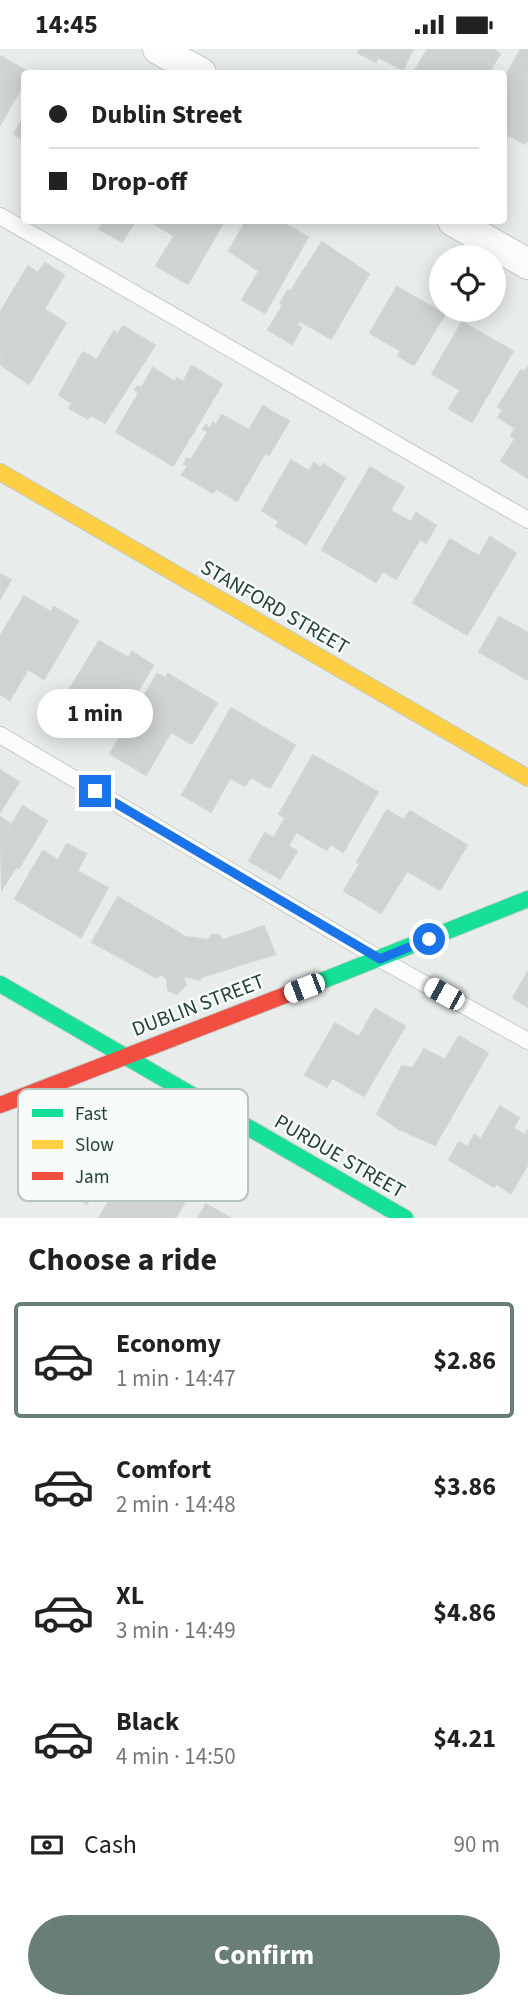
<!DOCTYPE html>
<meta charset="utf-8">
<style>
:root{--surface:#fff;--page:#f6f6f6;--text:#222;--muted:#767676;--line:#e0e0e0;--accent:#697e78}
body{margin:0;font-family:"Source Sans 3",sans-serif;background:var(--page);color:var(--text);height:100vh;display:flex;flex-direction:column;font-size:26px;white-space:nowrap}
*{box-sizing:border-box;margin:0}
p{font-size:23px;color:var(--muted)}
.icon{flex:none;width:38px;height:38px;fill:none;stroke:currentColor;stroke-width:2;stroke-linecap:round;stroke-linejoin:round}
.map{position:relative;height:1169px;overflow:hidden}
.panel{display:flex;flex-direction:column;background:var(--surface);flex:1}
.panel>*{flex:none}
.guide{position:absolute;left:21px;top:21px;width:486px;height:154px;border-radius:7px;box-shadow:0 4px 18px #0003;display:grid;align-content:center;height:154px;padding:0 28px;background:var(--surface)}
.fabs{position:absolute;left:429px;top:196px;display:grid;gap:14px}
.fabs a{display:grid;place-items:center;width:77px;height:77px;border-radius:50%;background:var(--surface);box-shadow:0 4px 18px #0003;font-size:35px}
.end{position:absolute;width:32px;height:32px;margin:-16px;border:9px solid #1a73e8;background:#fff;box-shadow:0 0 0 4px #fff}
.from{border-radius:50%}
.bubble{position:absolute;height:49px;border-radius:24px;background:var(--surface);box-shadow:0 4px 18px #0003;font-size:23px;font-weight:700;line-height:49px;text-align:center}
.car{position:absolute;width:21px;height:42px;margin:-21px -10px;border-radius:9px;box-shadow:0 0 5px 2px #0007;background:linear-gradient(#fff 24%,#345 0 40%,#fff 0 76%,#345 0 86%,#fff 0)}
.guide b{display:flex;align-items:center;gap:24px;height:66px;font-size:26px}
.guide b+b{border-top:2px solid var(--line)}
.guide i{width:18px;height:18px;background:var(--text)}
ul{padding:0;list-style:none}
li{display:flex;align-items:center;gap:21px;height:116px;margin:0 14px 10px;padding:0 14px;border:4px solid transparent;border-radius:7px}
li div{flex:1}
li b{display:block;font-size:26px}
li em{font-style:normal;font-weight:700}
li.on{border-color:var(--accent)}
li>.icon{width:63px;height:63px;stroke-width:1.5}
h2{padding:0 28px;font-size:32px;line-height:84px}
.pay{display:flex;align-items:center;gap:18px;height:77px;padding:0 28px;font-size:26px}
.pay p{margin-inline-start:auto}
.primary-button{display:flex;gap:14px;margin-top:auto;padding:14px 28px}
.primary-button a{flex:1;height:80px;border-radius:42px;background:var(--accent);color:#fff;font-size:28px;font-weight:700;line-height:80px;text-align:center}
.status{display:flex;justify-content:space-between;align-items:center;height:49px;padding:0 35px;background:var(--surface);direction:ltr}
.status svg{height:19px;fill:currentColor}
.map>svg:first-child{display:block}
.building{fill:#cfd4d2;stroke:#d1d6d4;stroke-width:2}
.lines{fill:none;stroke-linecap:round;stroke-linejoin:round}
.lane-casing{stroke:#c5cac8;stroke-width:18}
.street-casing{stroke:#c5cac8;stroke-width:32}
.fast-casing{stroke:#c3cbc8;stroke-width:18}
.slow-casing{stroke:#c3cbc8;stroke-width:18}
.jam-casing{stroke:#c3cbc8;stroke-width:18}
.lane{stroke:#fcfcfc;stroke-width:16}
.street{stroke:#fcfcfc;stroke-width:30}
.fast{stroke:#16e098;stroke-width:16}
.slow{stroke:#ffcf43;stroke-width:16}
.jam{stroke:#f24e42;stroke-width:16}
.route{stroke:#1a73e8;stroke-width:9}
.labels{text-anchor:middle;stroke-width:5;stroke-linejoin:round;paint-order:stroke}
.street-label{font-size:21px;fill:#24423a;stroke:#f7fbf9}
.key{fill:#f7fbf9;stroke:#b8c4c0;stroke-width:2}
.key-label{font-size:19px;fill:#24423a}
</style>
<div class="status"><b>14:45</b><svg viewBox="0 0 49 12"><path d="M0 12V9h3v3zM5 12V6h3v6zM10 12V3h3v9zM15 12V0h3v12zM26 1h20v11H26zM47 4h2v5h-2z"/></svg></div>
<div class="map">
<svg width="528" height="1169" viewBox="0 0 528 1169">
<rect width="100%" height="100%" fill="#e8edeb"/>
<g class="building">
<path d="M361,0H413L403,21L378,8L376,13L358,4Z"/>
<path d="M428,0H492L500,5L488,24H413Z"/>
<path d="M521,0H528V91L525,95L509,86L504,91V30Z"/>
<path d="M0,7L30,24H24V34L0,76Z"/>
<path d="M24,67V91L14,85Z"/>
<path d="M105,172H135L122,193L99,180Z"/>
<path d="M150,172H224L188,235L156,217L174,187Z"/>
<path d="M246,172H279L308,188L265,264L242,251L259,222L229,202Z"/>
<path d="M322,193L369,225L331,290L300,272L297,276L301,279L292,295L268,281L283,256L280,254L288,241L290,243Z"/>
<path d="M45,214L64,226L44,260L66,274L29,335L0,315L2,309L0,308V264L28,217L38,224Z"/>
<path d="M397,238L445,265L414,316L398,307L401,302L370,284Z"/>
<path d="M462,273L513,302L472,373L449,360L460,341L432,325Z"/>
<path d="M123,277L155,296L105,374L91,366L88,370L69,359L72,354L59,346L83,303L97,311L114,282L118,285Z"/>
<path d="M192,317L222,335L173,417L116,383L139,344L135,341L138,337L141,340L153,319L175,333L177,329L183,333Z"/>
<path d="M528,318V429L501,412L515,390L511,387L515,379L498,368L503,361L498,358L521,321L524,323Z"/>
<path d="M263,357L289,372L269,406L265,404L237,452L216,440L213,444L182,426L188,417L184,415L187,409L191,411L208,383L203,380L206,376L210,379L213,374L216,376L222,366L249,381Z"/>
<path d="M291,411L309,422L314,414L321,419L323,415L345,429L306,495L276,477L279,472L262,462Z"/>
<path d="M370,418L404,438L390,461L411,473L416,464L436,476L426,494L420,490L396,530L383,522L376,533L322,501Z"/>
<path d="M490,488L516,504L467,586L413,554L450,490L479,507Z"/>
<path d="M0,525L11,531L0,550Z"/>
<path d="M24,547L51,563L54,558L78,572L44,630L28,620L10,651L0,645V588Z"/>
<path d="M499,568L528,584V631L479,603Z"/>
<path d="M99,592L129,609L132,603L153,616L116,679L91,664L94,659L68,643Z"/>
<path d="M157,625L166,629L168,625L217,654L192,695L171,683L146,726L110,705Z"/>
<path d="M231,659L295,696L270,739L251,728L245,737L230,729L211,763L182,746Z"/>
<path d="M313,706L378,743L343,803L331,795L327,801L296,783L288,797L297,802L280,830L249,812L265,784L274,789L285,769L279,765Z"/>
<path d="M0,721L19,733L0,763Z"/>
<path d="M23,757L47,772L19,819L16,818L2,840L0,768L10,774L7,779L9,780Z"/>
<path d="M387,761L404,771L410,762L467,796L440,841L407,822L381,864L344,842L360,815L357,813Z"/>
<path d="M67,795L86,805L77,822L108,839L81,888L15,850L43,802L58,811Z"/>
<path d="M118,848L186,888L208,891L212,886H219L223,891L264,877L275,905L202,928L200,931L183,927L186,936L177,945L168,941L167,930L160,925L157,929L92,893Z"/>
<path d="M528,923V958L513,949Z"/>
<path d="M375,960L405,977L364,1047L332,1029L327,1038L305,1026L335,974L359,988Z"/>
<path d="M459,987L488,1004L435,1096L399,1080L377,1065L402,1017L413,1019L424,1000L445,1011Z"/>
<path d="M500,1057L519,1069L513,1079L525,1086L528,1081V1115L511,1144L496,1135L494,1138L449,1111L459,1093L468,1098L474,1086L481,1090Z"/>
<path d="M79,1086L101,1099L99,1102L108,1107L104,1112L110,1115L87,1155L35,1126L55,1089L72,1098Z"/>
<path d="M131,1116L173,1141L179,1131L193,1139L175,1169H99Z"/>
<path d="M206,1155L230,1169H198Z"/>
</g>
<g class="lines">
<defs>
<g id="lane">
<path d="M0,167L528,471"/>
<path d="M0,686L380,910L528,992"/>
</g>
<g id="street">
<path d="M158,0L201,24"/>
<path d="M453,172L528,215"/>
</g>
<g id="fast">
<path d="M0,935L405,1169"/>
<path d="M314,935L528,850"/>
</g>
<path id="slow" d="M0,423L528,729"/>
<path id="jam" d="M0,1056L314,935"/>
</defs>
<use href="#lane" class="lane-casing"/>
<use href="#street" class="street-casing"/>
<use href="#fast" class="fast-casing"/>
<use href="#slow" class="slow-casing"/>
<use href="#jam" class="jam-casing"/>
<use href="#lane" class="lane"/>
<use href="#street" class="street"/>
<use href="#fast" class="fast"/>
<use href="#slow" class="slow"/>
<use href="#jam" class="jam"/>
</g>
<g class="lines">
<path class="route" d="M95,742L380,910L429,890"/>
</g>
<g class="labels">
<g class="street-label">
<text transform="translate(275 558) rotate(30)" y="7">STANFORD STREET</text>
<text transform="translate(198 956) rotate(-21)" y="7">DUBLIN STREET</text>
<text transform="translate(340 1107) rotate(30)" y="7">PURDUE STREET</text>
</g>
</g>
<rect x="18" y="1040" width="230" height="112" rx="10" class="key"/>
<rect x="32" y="1060" width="31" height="8" fill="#16e098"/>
<rect x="32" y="1091" width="31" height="9" fill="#ffcf43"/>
<rect x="32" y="1123" width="31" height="8" fill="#f24e42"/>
<g class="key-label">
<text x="75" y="1071">Fast</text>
<text x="75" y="1102">Slow</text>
<text x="75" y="1134">Jam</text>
</g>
</svg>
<div class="fabs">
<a><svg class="icon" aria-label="locate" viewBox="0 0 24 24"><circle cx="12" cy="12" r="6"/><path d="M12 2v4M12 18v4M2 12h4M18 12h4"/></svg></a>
</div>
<i class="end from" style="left:429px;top:890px"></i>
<i class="end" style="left:95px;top:742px"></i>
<div class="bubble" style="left:37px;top:640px;width:116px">1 min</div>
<i class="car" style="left:304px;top:939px;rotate:249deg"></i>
<i class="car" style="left:444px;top:945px;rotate:299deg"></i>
<div class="guide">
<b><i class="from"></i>Dublin Street</b>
<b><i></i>Drop-off</b>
</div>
</div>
<section class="panel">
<h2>Choose a ride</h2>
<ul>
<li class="on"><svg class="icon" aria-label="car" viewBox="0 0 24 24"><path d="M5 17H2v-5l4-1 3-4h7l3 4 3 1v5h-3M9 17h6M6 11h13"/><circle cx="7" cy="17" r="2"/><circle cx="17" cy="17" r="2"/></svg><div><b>Economy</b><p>1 min · 14:47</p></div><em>$2.86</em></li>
<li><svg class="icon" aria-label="car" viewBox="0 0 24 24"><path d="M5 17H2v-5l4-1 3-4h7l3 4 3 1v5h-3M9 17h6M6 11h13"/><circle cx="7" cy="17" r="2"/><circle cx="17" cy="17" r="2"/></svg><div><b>Comfort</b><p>2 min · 14:48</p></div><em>$3.86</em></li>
<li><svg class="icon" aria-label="car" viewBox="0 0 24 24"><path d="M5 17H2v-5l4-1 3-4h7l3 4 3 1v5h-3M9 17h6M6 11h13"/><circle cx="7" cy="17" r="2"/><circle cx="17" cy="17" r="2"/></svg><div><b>XL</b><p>3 min · 14:49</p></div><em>$4.86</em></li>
<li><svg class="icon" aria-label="car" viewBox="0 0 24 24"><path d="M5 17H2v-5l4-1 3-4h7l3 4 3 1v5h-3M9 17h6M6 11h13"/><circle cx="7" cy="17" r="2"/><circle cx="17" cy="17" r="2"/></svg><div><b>Black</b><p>4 min · 14:50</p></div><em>$4.21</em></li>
</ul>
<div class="pay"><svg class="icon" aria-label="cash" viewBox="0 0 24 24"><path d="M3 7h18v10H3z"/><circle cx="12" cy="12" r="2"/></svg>Cash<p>90 m</p></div>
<div class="primary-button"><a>Confirm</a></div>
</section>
